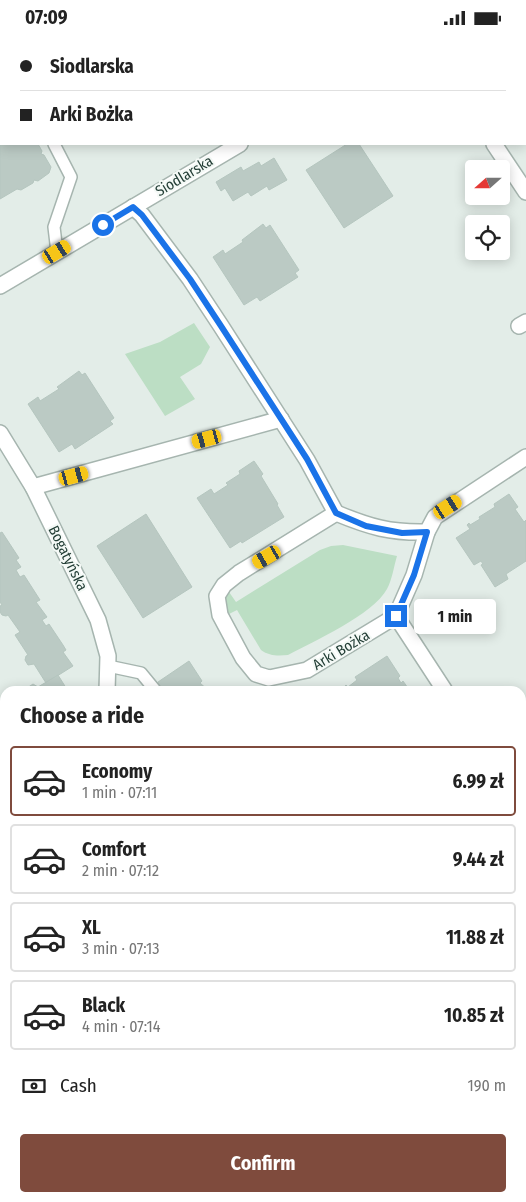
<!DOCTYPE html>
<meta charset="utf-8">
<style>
:root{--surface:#fff;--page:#f2f2f2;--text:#222;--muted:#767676;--line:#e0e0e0;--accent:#7f4b3d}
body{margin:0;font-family:"Fira Sans Condensed",sans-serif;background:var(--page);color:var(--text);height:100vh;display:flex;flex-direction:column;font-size:19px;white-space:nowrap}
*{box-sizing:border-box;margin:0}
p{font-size:16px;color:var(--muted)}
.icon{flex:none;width:28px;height:28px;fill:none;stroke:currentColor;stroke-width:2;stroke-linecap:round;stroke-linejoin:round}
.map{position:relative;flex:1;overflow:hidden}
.sheet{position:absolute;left:0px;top:651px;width:526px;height:516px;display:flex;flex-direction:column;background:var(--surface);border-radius:15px 15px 0 0;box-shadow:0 2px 12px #0003}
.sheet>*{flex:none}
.top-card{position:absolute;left:0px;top:0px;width:526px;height:110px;box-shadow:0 2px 12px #0003;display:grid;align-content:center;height:110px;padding:0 20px;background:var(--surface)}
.needle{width:32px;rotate:249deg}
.controls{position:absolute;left:465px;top:125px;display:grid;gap:10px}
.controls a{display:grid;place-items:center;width:45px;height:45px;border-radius:5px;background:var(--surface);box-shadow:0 2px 12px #0003;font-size:25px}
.end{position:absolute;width:22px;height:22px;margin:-11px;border:6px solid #1a73e8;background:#fff;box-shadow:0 0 0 2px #fff}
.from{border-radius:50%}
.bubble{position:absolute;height:35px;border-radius:5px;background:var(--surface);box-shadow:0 2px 12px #0003;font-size:16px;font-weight:700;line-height:35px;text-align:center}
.car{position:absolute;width:15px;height:30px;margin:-15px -8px;border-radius:6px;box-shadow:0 0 4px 1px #0007;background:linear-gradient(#f5c518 24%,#345 0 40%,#f5c518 0 76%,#345 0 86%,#f5c518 0)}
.top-card b{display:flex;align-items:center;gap:18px;height:48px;font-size:19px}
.top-card b+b{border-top:1px solid var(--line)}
.top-card i{width:12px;height:12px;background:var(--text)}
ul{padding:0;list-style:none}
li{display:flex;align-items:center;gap:15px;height:70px;margin:0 10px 8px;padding:0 10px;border:2px solid var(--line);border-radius:5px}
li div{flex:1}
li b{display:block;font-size:19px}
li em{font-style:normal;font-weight:700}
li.on{border-color:var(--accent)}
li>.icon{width:45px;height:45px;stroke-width:1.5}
h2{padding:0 20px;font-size:22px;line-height:60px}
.pay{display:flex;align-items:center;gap:12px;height:55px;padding:0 20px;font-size:19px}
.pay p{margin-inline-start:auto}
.action{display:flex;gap:10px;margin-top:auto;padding:10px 20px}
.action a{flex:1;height:58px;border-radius:5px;background:var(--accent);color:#fff;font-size:20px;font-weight:700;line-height:58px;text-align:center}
.status{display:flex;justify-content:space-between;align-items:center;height:35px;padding:0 25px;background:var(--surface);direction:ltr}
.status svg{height:14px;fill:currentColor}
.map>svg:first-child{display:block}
.green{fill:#bcdec4}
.building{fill:#bbcac4;stroke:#b5c6bf}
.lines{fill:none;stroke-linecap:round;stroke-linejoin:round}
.lane-casing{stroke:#a6b5af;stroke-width:14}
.street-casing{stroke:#a6b5af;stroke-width:18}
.lane{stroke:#fff;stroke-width:11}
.street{stroke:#fff;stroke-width:15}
.route{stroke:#1a73e8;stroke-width:6}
.labels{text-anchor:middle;stroke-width:4;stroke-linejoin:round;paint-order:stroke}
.street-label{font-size:15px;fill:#233e36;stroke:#f4f9f6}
</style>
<div class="status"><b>07:09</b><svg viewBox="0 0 49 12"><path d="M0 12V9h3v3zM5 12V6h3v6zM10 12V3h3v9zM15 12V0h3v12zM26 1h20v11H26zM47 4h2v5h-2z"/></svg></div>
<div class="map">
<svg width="526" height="1167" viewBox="0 0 526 1167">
<rect width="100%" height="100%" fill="#e3ede8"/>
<g class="green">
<path d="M194,288L210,312L201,329L180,342L195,364L165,381L125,319L160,307Z"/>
<path d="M343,510L397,521C394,531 392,545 387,554C373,580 314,606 288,620C278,621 269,621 261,615L237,575L225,581L223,567L229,557L236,567L320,515L331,511Z"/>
</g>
<g class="building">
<path d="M0,78L1,109H38L42,116L41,119L44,120L51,132L49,138L38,146L34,145L33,148L21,155L17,154L0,164Z"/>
<path d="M347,109H359L393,161L344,193L306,135Z"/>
<path d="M274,123L287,145L269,155L267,151L251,161L248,157L233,166L225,153L221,156L216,147L241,132L243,136L259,127L261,131Z"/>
<path d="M263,189L266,193L270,190L299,235L295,238L298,242L260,266L257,262L244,270L213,222L223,215L225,219L243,207L242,205Z"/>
<path d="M79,336L82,340L85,338L114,383L110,386L113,389L75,414L72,409L59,417L28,369L38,362L40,366L59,354L57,352Z"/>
<path d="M254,426L263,439L261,441L278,469L277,470L284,482L242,508L241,506L230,513L197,463L211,454L214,459L228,450L226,448L240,439L239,436Z"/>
<path d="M509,459L518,472L515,474L524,487L526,485V526L506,539L508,544L495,552L481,530L483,529L481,526L474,530L456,503L470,494L467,490L469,488L470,490L480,484L479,482L495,472L494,469Z"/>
<path d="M146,479L192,552L143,583L97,511Z"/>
<path d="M2,497L19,523L16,525L21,532L16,535L20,542L24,540L40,565L36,567L47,582L42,585L46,591L49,589L63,610L66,615L63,617L73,631L46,648L34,629L28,630L25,625L26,621L28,620L15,600L20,597L8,580L6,581L2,580L0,577V571L2,570L0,567V498Z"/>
<path d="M387,621L400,641L398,643L401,648L403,646L410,656H347L345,651L346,650L348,652L357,645L355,642Z"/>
<path d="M189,626L202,646L200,648L209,656H153L160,652L158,647Z"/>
<path d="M58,640L68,656H27V653L33,649L38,652Z"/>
<path d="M5,680V722L0,725V684Z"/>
<path d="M526,887V924L521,927V890Z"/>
<path d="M5,950V992L0,995V954Z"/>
<path d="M140,1162H214L207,1167H138Z"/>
</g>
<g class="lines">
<defs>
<g id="lane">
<path d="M0,18H1"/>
<path d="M54,109L71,142L54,192L57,217"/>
<path d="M108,631L141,638L155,655"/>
<path d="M456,1162L459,1167"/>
</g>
<g id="street">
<path d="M155,0V1"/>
<path d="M424,1L426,0"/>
<path d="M494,109L526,157"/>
<path d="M133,172L142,180L190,244L221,291L307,425L336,478L239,538L224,550L217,561L220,580L243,623L256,639L269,643L307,635L396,581"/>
<path d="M0,251L240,109"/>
<path d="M519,291L526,287"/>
<path d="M0,398L33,452L98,585L108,621L107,656"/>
<path d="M33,452L281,384"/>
<path d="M336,478C370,492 390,498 427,497L435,482L526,422"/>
<path d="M427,497L414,540L396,581L445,656"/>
<path d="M0,788L5,785"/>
<path d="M0,1023L5,1020"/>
<path d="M521,1141L526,1138"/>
<path d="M257,1167L264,1162"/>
<path d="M473,1167L481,1162"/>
</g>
</defs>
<use href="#lane" class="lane-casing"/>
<use href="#street" class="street-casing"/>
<use href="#lane" class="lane"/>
<use href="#street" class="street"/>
</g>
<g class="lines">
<path class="route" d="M103,190L133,172L142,180L190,244L221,291L307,424L336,478L366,491L402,498L427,497L414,540L396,581"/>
</g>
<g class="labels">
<g class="street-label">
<text transform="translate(184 141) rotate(-31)" y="5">Siodlarska</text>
<text transform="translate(68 523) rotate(64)" y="5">Bogatyńska</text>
<text transform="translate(341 615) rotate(-31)" y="5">Arki Bożka</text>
</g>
</g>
</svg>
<div class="controls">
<a><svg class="needle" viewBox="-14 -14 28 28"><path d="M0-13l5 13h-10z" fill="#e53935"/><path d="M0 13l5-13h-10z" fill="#767676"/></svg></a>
<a><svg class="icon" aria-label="locate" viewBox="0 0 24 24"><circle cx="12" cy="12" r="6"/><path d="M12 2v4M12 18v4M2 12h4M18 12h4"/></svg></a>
</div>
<i class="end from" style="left:103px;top:190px"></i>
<i class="end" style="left:396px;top:581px"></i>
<div class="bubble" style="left:414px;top:564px;width:82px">1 min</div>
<i class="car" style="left:57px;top:217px;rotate:59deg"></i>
<i class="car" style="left:207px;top:404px;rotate:255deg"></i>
<i class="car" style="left:74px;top:441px;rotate:75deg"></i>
<i class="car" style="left:448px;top:472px;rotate:57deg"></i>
<i class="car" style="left:267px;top:522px;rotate:240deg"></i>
<div class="top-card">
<b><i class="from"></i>Siodlarska</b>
<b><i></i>Arki Bożka</b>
</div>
<section class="sheet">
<h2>Choose a ride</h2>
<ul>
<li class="on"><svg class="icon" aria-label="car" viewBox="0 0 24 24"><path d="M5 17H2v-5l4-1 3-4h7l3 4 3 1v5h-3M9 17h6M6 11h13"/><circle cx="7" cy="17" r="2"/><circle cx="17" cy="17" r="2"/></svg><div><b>Economy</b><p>1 min · 07:11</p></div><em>6.99 zł</em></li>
<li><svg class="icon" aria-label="car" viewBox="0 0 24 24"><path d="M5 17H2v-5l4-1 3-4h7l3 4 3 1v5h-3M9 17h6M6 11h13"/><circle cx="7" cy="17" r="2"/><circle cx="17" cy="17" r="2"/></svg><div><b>Comfort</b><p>2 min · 07:12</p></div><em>9.44 zł</em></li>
<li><svg class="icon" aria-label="car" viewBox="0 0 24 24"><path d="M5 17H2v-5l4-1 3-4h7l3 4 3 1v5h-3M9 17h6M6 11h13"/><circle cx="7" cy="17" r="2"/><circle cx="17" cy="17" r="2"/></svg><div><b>XL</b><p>3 min · 07:13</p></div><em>11.88 zł</em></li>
<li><svg class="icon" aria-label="car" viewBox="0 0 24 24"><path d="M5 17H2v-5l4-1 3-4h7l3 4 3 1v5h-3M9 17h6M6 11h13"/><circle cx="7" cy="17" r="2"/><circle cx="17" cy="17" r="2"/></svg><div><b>Black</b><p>4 min · 07:14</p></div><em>10.85 zł</em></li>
</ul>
<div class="pay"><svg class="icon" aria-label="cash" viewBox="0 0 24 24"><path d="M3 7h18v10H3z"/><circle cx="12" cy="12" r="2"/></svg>Cash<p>190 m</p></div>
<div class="action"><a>Confirm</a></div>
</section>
</div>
